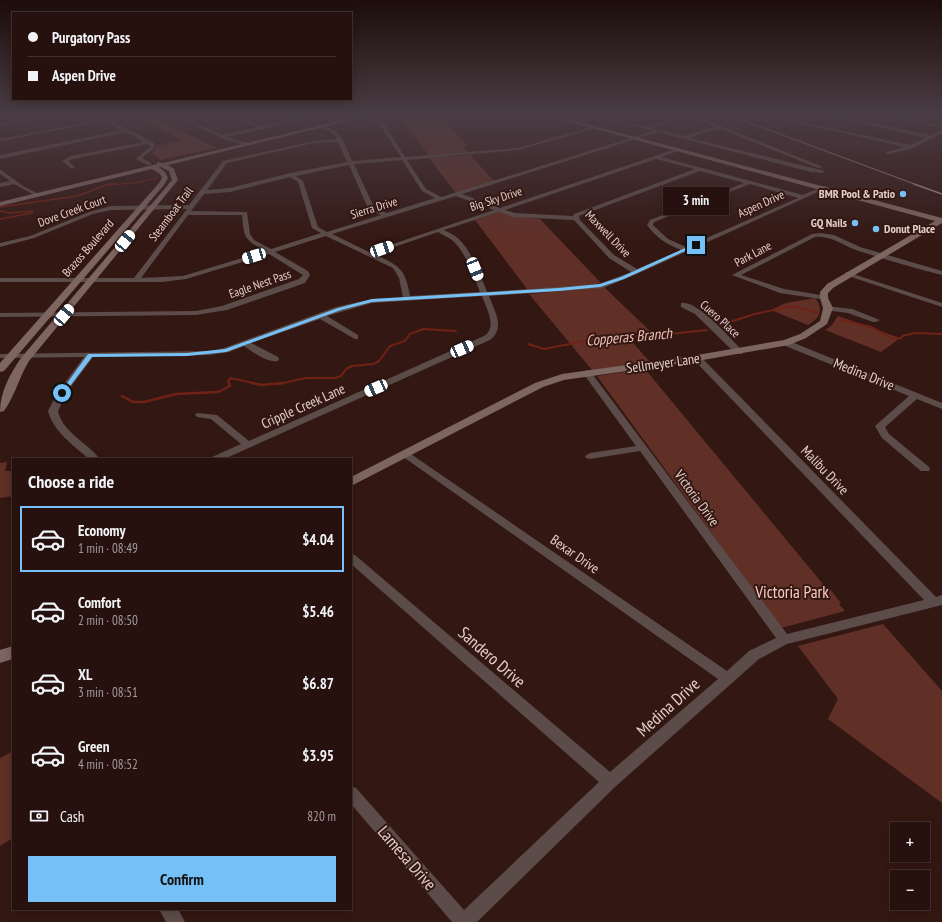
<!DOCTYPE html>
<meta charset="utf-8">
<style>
:root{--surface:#26110e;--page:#2e1a17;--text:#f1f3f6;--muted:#a49d9e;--line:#42312e;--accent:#75c0f6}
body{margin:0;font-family:"PT Sans Narrow",sans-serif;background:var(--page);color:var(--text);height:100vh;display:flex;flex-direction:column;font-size:15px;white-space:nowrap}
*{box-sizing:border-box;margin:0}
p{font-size:13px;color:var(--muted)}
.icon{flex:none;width:22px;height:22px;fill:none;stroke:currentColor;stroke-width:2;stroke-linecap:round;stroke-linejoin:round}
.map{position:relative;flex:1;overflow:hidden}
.sheet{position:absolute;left:12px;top:458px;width:340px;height:452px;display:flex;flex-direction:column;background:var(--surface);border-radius:0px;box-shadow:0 2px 10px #0003,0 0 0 1px var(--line)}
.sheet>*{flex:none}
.guide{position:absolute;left:12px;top:12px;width:340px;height:88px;border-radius:0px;box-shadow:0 2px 10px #0003,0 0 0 1px var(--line);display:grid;align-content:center;height:88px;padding:0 16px;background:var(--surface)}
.tools{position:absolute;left:890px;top:822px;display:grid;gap:8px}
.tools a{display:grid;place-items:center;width:40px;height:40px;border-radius:0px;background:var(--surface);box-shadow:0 2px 10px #0003,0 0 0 1px var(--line);font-size:20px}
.end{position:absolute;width:18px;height:18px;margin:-9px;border:5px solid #75c0f6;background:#111;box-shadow:0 0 0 2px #111}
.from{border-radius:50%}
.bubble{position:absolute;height:28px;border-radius:0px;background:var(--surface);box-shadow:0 2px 10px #0003,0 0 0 1px var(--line);font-size:13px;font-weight:600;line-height:28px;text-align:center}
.car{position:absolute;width:12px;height:24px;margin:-12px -6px;border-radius:5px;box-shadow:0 0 3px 1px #0007;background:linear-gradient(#fff 24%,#345 0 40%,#fff 0 76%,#345 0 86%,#fff 0)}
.guide b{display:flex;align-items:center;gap:14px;height:38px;font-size:15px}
.guide b+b{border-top:1px solid var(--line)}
.guide i{width:10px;height:10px;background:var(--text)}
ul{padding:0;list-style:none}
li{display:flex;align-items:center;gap:12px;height:66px;margin:0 8px 6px;padding:0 8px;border:2px solid transparent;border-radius:0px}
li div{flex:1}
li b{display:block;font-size:15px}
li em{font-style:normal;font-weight:600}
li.selected{border-color:var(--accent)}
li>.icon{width:36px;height:36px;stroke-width:1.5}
h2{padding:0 16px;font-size:18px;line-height:48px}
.pay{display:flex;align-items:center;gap:10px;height:44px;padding:0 16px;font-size:15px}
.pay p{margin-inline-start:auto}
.action{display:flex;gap:8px;margin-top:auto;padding:8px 16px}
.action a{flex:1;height:46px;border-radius:0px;background:var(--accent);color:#111;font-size:16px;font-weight:600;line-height:46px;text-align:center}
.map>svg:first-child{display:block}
.green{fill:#603027}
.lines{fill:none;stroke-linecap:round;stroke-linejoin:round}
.stream-far3{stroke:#702216;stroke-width:1}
.stream-far2{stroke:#702216;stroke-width:1.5}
.stream-far1{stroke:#702216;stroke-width:2}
.stream{stroke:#702216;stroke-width:2.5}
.street{fill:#5c4c49;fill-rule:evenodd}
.secondary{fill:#7d6560;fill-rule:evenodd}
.rail-far1{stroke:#a28b86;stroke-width:1}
.rail{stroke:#a28b86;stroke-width:1.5}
.route{fill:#75c0f6}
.poi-dot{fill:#75c0f6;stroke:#331712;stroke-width:1.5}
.labels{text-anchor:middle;stroke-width:4;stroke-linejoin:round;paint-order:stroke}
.far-poi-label{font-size:12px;font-weight:bold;fill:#e3ceca;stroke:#331712;text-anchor:end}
.far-street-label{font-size:12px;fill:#e3ceca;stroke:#331712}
.street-label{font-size:14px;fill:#e3ceca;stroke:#331712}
.water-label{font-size:15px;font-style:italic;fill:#f2c2b8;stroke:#331712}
.near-park-label{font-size:17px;fill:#facac0;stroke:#331712}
.near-street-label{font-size:17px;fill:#e3ceca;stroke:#331712}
</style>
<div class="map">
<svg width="942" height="922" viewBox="0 0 942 922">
<rect width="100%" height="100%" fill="#331712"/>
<g class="green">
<path d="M129,114H144L217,148L160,160L152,153L157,146L183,140Z"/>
<path d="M398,114H438L469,147H464L469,153L429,156Z"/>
<path d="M470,155L494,181L456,193L429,158Z"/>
<path d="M499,212L513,216L540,219L601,283L588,286L527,289L475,220Z"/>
<path d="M604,287L650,331L626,335L650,362L592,370L529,294Z"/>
<path d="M815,298C824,309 820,318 808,325L771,310L786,303Z"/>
<path d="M838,316L900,338L881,352L825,330L832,325Z"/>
<path d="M645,369L827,589L829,588L841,603L839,604L845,611L781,628L597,376Z"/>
<path d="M7,462L5,471H13V496L0,498V463Z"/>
<path d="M883,624L942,691V803L828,719L838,699L798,646Z"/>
<path d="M13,751V838L0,846V758Z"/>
</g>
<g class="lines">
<path class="stream-far3" d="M107,185L135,183L157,178"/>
<g class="stream-far2">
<path d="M0,207L77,196L109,184H117"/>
<path d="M0,211L10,213L33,211L32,213L0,219"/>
</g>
<g class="stream-far1">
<path d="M842,320L871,327L893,339L901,338L902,336L915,333L942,334"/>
<path d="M720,325L755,314L792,306L818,313"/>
<path d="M528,344L544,349L611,336H652L707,330"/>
<path d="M229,384L228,381L231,378L257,384"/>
<path d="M279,384L306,378H334L341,376L346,369L352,366L373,364L379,361L390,346L405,341L410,334L423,329L456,331"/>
</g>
<g class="stream">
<path d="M252,383L262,385L283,383"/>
<path d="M122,396L133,402H144L176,394L218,392L230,386L229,383"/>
</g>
<g class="street">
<path d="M54,114H65L0,126V124Z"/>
<path d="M170,114H176L182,117L205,114L186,119L223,135L257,127L241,120L259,114H267L247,120L262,126L318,114H328L227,137L247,143L245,145L229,141Z"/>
<path d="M589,114C608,114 625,125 644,126C655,127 673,116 686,116L684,114H691L823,167L818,168L721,129L708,131L690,138L825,171L822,173L811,172L658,132L462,194L500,208L676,149L678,151L661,157L803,195L824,186L829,187L639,273L603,288L489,296C494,310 506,328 490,340L224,459H211L212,457L241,444L211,419L197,417L195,415L197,413L217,415L249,441L484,336C498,327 486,308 482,296L372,303L327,316L358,335V339H355L320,319L251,343L278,357L279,359L278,361C267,363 253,352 244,346L229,352L210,355L93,357L67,392L58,411C63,433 87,442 100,459H89C74,446 53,431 48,411L58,392L84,357L0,358V354L210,351L224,348L336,307L372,299L403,297L399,278L393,268L326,236L275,252L308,271L310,275L305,283L227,310L196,315L0,317V313L196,311L222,306L299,279L303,275L269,254L186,279L162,282H0V278H134L187,209L111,210L93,214L34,238L0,247V243L30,236L89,212L111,206L189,205L223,161L314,141L337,139L330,131L314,126L316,124C344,131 341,137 352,161L401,157L379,124L363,118L365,116L383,122L405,157L518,148L592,127L596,128L518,150L407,160L426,189L441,197L653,131ZM680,118H692L716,127L705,129L685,136L650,128ZM338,142L347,162L290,173L230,188L207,190L227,163L314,143ZM656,159L695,169L574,214L573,216L515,213L505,210ZM402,160L422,191L435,198L387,213L378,210L373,205L354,164ZM349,165L367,206L374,212L381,215L327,232L318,227L303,181L296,176ZM700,171L744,183L650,220L647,225C656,238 667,244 681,250L637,269L614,255L580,220L579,216ZM290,177L298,182L312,228L321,233L271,249L254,240L250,234L247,212L191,211L204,194L230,192ZM750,184L798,198L686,247L668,239L653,225L654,222ZM456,196L494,210L369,252L332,234ZM499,212L514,217L574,220L609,258L631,272L599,284L487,292C481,276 469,245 455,236C452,234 448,232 444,230ZM188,215H242C244,238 244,239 265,251L183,276L141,278ZM438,232C442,235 448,237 452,240C465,251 474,276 480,292L410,296C405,267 399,266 374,254Z"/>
<path d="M820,114H830L930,135L942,130V133L911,149L888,154H886V152L905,147L785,120L787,119L910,145L926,138Z"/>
<path d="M879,114H889L942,126V128Z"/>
<path d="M938,114H942V116Z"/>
<path d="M101,115L154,143V148L142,158L151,163V165H147L136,159L150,147L148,144L73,159L68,161L75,167L72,169L62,161L71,156L144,142L126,132L0,159V155L122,130L105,121L0,141V139L102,119L99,116Z"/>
<path d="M0,169L23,186L41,195L36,196L14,184L0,187V183L10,181L0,174Z"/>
<path d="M820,233L834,235L860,247L942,271V275C913,268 884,259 856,250C842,245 831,235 815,237L741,275L784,289L827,296V300L780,293L732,275L812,234Z"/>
<path d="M847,272L942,303V307L845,275V273Z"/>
<path d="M681,303C698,300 730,339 742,350L743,352L742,354H736L695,314L681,307Z"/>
<path d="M825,306L852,309L880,320L876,322H873L848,313L825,310Z"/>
<path d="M783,341H789L942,403V409L917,399L885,427L889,434L929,467L930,469L929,471H921L882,438L875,426L909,396L783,345Z"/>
<path d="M694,356H700L936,597L942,595V605L787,644L759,659L615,787L477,922H452L351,804V786L356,788L464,910L599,782L351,564V554L355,555L610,772L718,679L402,456L400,454L402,452H408L727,671L749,651L776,638L640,451L590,459L586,458L585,456L590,453L636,446L583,373L587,370L590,371L787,634L924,600L694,360L693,358Z"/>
<path d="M159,909H178L185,922H166Z"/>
</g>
<g class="secondary">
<path d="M367,114H377L168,165L174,169L178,180L29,361C19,377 15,396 4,411L0,412C0,392 10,374 21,358L172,180L169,171L161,167H159L165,172L168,178L164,185L4,371L0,372V363L159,183L162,178L160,174L152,169L0,206V202L157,164V162L163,163Z"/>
<path d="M540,114H549L942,218V223L833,288L828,293V298L833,308L827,324L806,338L789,345L697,361L564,380L543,387L351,486V477L535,383L562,374L697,355L784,340L800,334L820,321L823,308L820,298V292L827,284L935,221Z"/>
<path d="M13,646V659L0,663V650Z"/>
</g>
<path class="rail-far1" d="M726,114L917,185"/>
<path class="rail" d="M914,184L942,194"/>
</g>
<linearGradient id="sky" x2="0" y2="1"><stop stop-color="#1c0d0a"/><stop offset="0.47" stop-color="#4a3c44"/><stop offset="1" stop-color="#4a3c44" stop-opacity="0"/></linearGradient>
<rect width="942" height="243" fill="url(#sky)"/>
<path class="route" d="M694,244L698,245L624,279L600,287L559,291L372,302L341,310L226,352L187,356L92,357L64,394L60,393L88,354H90L187,353L225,349L338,308L372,299L559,288L600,284L621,277Z"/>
<g class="poi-dot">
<circle cx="903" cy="194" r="4"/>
<circle cx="855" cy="223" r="4"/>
<circle cx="876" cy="229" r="4"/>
</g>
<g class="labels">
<g class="far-poi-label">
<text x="895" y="198">BMR Pool &amp; Patio</text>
<text x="847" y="227">GQ Nails</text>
<text x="884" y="233" text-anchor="start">Donut Place</text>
</g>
<g class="far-street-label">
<text transform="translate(496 199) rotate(-18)" y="4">Big Sky Drive</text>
<text transform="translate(761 204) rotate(-24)" y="4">Aspen Drive</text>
<text transform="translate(374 208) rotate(-17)" y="4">Sierra Drive</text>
<text transform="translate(72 211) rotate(-20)" y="4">Dove Creek Court</text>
<text transform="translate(171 214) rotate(-53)" y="4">Steamboat Trail</text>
<text transform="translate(608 234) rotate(46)" y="4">Maxwell Drive</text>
<text transform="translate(88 248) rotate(-49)" y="4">Brazos Boulevard</text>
<text transform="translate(753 254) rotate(-28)" y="4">Park Lane</text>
<text transform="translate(260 284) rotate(-19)" y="4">Eagle Nest Pass</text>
<text transform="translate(720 319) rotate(42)" y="4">Cuero Place</text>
</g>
<g class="street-label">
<text transform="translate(663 363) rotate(-8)" y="5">Sellmeyer Lane</text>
<text transform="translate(864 374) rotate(22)" y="5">Medina Drive</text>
<text transform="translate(303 406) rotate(-24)" y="5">Cripple Creek Lane</text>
<text transform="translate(825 470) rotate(46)" y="5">Malibu Drive</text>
<text transform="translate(697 498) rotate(54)" y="5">Victoria Drive</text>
<text transform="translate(575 554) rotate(35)" y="5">Bexar Drive</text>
</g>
<g class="water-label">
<text transform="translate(629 337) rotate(-5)" y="5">Copperas Branch</text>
</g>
<g class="near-park-label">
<text x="792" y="598">Victoria Park</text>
</g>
<g class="near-street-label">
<text transform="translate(492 657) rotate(41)" y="6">Sandero Drive</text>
<text transform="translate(668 707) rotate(-42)" y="6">Medina Drive</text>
<text transform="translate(407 858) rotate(49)" y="6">Lamesa Drive</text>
</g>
</g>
</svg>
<div class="tools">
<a>+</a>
<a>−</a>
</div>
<i class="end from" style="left:62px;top:393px"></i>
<i class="end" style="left:696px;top:245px"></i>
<div class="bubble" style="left:663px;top:187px;width:66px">3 min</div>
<i class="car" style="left:125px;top:241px;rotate:39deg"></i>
<i class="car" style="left:382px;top:249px;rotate:71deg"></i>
<i class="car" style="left:254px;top:256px;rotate:253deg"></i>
<i class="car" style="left:475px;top:269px;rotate:158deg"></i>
<i class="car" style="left:64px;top:315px;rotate:40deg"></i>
<i class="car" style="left:462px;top:349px;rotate:66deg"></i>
<i class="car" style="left:376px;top:388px;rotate:246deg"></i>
<div class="guide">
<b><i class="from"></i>Purgatory Pass</b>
<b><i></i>Aspen Drive</b>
</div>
<section class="sheet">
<h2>Choose a ride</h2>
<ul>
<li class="selected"><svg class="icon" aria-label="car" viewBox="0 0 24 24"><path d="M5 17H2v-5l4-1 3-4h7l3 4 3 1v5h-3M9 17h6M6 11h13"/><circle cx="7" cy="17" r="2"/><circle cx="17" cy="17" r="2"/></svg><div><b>Economy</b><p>1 min · 08:49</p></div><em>$4.04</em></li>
<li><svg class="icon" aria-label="car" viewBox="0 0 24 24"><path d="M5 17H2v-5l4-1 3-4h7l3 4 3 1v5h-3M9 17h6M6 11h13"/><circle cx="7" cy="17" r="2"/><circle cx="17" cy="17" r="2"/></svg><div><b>Comfort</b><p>2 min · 08:50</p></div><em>$5.46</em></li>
<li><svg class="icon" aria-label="car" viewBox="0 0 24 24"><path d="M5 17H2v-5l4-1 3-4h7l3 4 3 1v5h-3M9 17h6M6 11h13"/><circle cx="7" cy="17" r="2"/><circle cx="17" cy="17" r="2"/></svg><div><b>XL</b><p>3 min · 08:51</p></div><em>$6.87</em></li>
<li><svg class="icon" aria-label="car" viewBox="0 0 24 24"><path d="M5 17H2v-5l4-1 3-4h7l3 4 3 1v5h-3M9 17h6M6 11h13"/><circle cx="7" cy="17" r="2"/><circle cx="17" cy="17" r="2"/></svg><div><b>Green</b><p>4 min · 08:52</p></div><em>$3.95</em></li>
</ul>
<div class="pay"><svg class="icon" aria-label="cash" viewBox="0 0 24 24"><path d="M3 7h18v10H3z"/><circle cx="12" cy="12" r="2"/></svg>Cash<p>820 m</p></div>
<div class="action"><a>Confirm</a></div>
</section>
</div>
